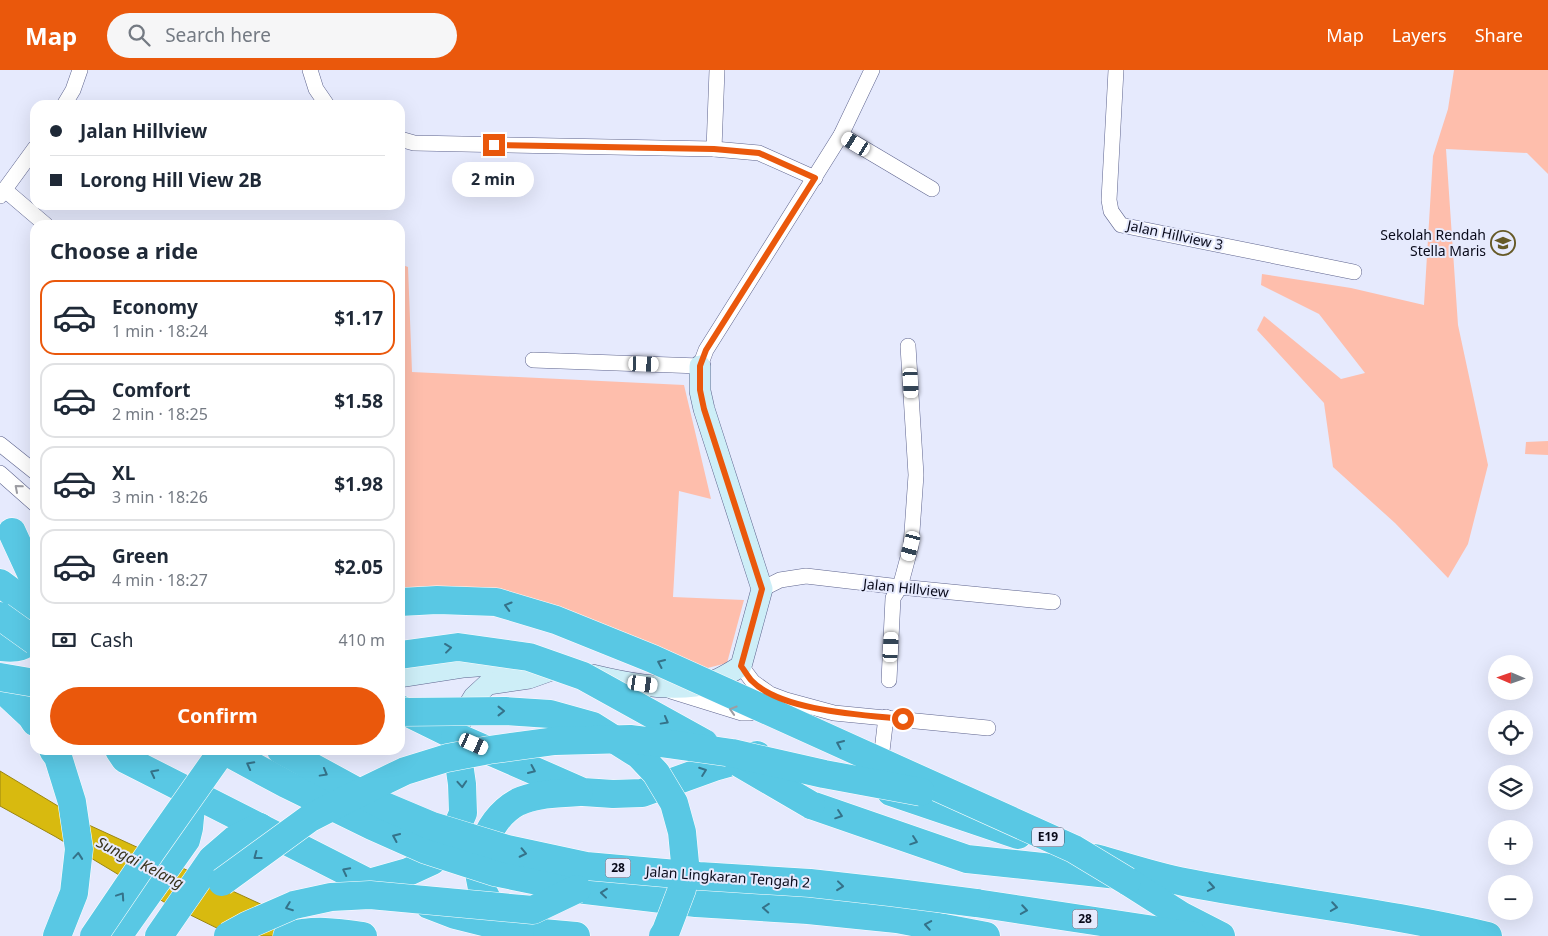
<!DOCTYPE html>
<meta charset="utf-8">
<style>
:root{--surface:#fff;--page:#f6f6f7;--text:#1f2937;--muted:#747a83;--line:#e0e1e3;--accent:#ea580c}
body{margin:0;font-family:"Noto Sans",sans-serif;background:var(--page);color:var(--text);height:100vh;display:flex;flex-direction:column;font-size:19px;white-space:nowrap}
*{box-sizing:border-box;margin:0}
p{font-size:16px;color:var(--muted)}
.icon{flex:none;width:28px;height:28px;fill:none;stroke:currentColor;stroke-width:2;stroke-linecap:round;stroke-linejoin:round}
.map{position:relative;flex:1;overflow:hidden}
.sheet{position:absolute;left:30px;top:150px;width:375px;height:535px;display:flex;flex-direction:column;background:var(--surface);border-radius:15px;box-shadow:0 5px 20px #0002}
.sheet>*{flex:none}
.hud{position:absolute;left:30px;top:30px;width:375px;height:110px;border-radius:15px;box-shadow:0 5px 20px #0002;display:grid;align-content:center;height:110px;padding:0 20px;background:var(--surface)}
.needle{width:32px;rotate:272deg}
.fabs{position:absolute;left:1488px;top:585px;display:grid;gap:10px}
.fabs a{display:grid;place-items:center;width:45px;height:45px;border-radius:50%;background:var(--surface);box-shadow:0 5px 20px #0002;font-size:25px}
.end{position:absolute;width:22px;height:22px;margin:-11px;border:6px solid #ea580c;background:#fff;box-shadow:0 0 0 2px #fff}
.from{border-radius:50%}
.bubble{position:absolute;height:35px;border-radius:18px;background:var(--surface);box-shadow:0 5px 20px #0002;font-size:16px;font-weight:700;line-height:35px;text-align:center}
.car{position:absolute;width:15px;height:30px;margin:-15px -8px;border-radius:6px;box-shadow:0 0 4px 1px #0007;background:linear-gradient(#fff 24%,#345 0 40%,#fff 0 76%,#345 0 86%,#fff 0)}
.hud b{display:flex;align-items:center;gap:18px;height:48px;font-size:19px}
.hud b+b{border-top:1px solid var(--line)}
.hud i{width:12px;height:12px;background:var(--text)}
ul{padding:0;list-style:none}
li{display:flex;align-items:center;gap:15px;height:75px;margin:0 10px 8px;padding:0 10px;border:2px solid var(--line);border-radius:15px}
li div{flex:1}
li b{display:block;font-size:19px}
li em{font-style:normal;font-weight:700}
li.current{border-color:var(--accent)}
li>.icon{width:45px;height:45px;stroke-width:1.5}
h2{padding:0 20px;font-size:22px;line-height:60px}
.pay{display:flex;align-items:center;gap:12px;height:55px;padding:0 20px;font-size:19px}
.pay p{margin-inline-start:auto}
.button{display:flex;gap:10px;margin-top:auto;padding:10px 20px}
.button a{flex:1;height:58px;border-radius:30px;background:var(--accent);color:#fff;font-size:20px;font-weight:700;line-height:58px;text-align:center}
header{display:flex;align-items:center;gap:30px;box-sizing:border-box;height:70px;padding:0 25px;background:var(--accent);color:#fff}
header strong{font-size:24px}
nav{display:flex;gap:28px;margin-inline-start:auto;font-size:18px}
.search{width:350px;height:45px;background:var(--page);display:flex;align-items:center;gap:12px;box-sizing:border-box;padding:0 18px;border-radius:28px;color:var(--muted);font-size:19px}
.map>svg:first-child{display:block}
.green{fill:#febeac}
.water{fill:#d8ba0f;stroke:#9a8512}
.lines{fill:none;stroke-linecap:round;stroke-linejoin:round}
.street-casing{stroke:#5e648e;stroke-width:16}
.secondary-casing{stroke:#5e648e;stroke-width:22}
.highway-casing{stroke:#fff;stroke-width:29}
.street{stroke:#fff;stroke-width:15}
.secondary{stroke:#cdeef7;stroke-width:21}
.highway{stroke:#59c8e4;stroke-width:28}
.highway-bridge-casing{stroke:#fff;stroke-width:29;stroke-linecap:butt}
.highway-bridge{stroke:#59c8e4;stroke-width:28}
.oneway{stroke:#9d9da3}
.oneway2{stroke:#357289}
.route{stroke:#ea580c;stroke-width:6}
.labels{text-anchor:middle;stroke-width:4;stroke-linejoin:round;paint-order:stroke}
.shield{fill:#e6eafd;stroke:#4b4d5e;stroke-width:1}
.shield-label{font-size:12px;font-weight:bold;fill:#090a1a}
.street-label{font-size:14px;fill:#090a1a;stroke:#e6eafd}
.poi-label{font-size:14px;fill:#090a1a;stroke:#e6eafd;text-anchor:end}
.water-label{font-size:15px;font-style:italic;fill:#37311a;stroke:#e6eafd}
</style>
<header>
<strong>Map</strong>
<div class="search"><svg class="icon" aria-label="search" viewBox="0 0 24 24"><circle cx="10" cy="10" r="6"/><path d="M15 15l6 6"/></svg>Search here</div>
<nav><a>Map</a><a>Layers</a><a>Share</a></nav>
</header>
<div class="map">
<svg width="1548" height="866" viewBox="0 0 1548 866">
<rect width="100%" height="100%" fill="#e6eafd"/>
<g class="green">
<path d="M1454,0H1548V104L1527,83L1446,79L1458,255L1488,395L1468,474L1448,508L1395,453L1333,397L1324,333L1257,260L1264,246L1341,309L1365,303L1319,244L1261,215L1262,204L1351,218L1424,235L1433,86L1448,39Z"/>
<path d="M400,194L408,197L412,302L684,315L711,429L679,421L673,527L744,530L727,593L696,601L476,523L400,525Z"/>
<path d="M1548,371V385L1525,384L1526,372Z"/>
</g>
<path class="water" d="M0,701L91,756L330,866H233L164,832L56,767L0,736Z"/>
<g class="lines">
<defs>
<g id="street">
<path d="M310,0L316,19L327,35"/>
<path d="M1116,0L1109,130L1111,141L1121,155L1354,202"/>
<path d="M64,35L73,20L80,0"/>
<path d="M841,65L932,119"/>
<path d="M400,69L414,73L714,79L759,83L815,108"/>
<path d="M714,79L717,0"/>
<path d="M5,120L46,155"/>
<path d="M0,126L35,78"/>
<path d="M533,290L700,296L706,280L841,65L872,0"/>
<path d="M0,374L35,402"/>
<path d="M0,403L35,434"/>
<path d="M762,519L780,510L806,506L900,517L1053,532"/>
<path d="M741,596L753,612L770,624L786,630L834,643L988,658"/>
<path d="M889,610L893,528L900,517L911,476L916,405L908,276"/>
<path d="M671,621L742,643H750"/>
<path d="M880,698L886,647"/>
</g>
<g id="secondary">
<path d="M592,605C625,613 661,620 695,616C712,614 727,605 741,596L762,519L704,339L700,321V296"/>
<path d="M400,607L464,597L501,594L517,596"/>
<path d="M460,653L463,645L474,627L488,614L529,608L557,598"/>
</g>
<g id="highway">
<path d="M12,462L35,512"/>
<path d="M0,513L35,539"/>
<path d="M0,577C17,579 24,578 35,565"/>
<path d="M0,617L31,646L35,652"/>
<path d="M400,639L455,666L583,722L613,724L642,723L714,697L757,685"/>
<path d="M53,680L58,687L72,732L79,779L74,823L57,866"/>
<path d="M119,680L125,689L369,813L408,802L432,791L450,773L463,743L462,714L455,666"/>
<path d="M891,722L1018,765"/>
<path d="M811,735L967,789L1118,805"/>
<path d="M1095,788C1125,796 1154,806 1184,812C1285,832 1388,842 1488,866"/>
<path d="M1127,811L1182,846L1221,866"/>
<path d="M577,819L696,833L808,840L897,849L986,866"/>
<path d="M976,833L1194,866"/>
<path d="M429,835L455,845L520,861L576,866"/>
<path d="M520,861C511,853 499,845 491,835C466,803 484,750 518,732C537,723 558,724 579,722"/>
<path d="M118,866L186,770L189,758L191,737L186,720"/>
<path d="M159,866L212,789L234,770L260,757"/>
<path d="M287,866C314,859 336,862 363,866"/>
</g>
</defs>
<use href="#street" class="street-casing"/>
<use href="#secondary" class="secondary-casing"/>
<use href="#highway" class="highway-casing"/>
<use href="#street" class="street"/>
<use href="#secondary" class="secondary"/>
<use href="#highway" class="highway"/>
<defs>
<g id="highway-bridge">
<path d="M400,532L437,530L496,532L556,550L653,589L1074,779L1127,811"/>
<path d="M0,546L35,571"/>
<path d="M400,585L458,577L529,587L583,606L704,673"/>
<path d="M0,607L35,613"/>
<path d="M400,642L505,641L550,644L593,656L639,685L656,703L674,733L682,762L685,793L682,819L666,861L663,866"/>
<path d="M223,680L286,714L372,756L426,780L494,802L577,819"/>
<path d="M281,680L382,735L432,756L507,779L586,796L699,806L810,813L890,822L976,833"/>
<path d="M739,693L811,735"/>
<path d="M222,812L310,748L349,728L405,701L447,688L489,680L555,671L630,669L669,674L732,683L824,704L921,722"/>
<path d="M94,866L151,782L220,684L225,680"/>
<path d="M228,866L248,855L294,835L331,827L370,825L533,840L577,819"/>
</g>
</defs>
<use href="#highway-bridge" class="highway-bridge-casing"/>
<use href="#highway-bridge" class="highway-bridge"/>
</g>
<defs><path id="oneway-chevron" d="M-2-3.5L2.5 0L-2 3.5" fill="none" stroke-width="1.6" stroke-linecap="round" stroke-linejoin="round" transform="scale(1.25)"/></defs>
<g class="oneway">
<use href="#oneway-chevron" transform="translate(18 418) rotate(-139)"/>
<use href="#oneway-chevron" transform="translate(733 640) rotate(-163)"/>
</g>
<g class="oneway2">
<use href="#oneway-chevron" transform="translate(508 536) rotate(-164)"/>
<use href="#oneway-chevron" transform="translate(448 578) rotate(-7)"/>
<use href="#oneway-chevron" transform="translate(661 593) rotate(-156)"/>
<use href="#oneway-chevron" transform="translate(501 641)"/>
<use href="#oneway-chevron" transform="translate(665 651) rotate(29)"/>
<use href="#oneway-chevron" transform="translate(840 674) rotate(-156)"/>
<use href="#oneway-chevron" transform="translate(250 695) rotate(-152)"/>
<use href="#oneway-chevron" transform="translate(532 700) rotate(24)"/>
<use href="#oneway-chevron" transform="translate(703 701) rotate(-20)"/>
<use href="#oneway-chevron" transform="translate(154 703) rotate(-153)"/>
<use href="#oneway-chevron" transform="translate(324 703) rotate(29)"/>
<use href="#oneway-chevron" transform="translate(462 714) rotate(86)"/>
<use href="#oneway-chevron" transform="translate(839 745) rotate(19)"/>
<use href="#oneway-chevron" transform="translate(396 767) rotate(-156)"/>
<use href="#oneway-chevron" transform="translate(914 771) rotate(19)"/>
<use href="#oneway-chevron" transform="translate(523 783) rotate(12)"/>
<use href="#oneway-chevron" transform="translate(78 786) rotate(-85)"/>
<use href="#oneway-chevron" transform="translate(257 786) rotate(143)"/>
<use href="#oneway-chevron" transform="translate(346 801) rotate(-153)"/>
<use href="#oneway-chevron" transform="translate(840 816) rotate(6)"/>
<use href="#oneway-chevron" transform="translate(1211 817) rotate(10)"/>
<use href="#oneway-chevron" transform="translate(604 823) rotate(-174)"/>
<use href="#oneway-chevron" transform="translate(121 826) rotate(-56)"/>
<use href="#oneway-chevron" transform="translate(289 837) rotate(159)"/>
<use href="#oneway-chevron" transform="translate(1334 837) rotate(9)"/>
<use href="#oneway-chevron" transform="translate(766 838) rotate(-176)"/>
<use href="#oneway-chevron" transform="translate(1024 840) rotate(9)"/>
<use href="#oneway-chevron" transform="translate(928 855) rotate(-170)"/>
</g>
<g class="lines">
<path class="route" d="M494,75L714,79L759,83L815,108L706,280L700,296V320L704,339L762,519L741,596C745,601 748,607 752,611C781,641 864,645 903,649"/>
</g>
<defs>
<symbol id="school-ring" viewBox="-11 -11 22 22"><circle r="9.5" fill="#e6eafd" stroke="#665a27" stroke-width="1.5"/><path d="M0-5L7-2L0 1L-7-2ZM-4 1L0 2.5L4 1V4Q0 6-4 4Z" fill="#665a27"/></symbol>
</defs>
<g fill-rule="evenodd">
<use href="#school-ring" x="1489" y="159" width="28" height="28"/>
</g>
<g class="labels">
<g class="shield">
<rect x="1032" y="757.5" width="32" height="19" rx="4"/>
<rect x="605.5" y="788.5" width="25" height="19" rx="4"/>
<rect x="1072.5" y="839.5" width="25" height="19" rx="4"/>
</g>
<g class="shield-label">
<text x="1048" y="771">E19</text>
<text x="618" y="802">28</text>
<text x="1085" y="853">28</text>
</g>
<g class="street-label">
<text transform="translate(1175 165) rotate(12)" y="5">Jalan Hillview 3</text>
<text transform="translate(906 518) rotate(6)" y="5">Jalan Hillview</text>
<text transform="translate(728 807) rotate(4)" y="5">Jalan Lingkaran Tengah 2</text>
</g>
<g class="poi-label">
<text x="1486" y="170">Sekolah Rendah<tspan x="1486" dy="16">Stella Maris</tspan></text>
</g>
<g class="water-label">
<text transform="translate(140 793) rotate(27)" y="5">Sungai Kelang</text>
</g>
</g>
</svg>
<div class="fabs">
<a><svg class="needle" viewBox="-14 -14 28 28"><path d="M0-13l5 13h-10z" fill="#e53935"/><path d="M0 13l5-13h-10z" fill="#747a83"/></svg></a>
<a><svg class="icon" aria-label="locate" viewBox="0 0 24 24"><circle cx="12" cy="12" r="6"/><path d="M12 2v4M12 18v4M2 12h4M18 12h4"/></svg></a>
<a><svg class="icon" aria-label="layers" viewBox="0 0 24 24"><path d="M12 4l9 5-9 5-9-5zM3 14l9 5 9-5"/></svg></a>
<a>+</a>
<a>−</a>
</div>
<i class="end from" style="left:903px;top:649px"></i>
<i class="end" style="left:494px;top:75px"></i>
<div class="bubble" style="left:452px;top:92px;width:82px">2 min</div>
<i class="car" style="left:856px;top:74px;rotate:301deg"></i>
<i class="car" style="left:644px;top:294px;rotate:92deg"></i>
<i class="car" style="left:911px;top:313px;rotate:177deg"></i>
<i class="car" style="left:911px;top:476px;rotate:195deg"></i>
<i class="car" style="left:891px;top:577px;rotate:3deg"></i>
<i class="car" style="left:643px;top:614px;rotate:98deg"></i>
<i class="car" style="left:474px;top:674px;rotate:114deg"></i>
<div class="hud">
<b><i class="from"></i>Jalan Hillview</b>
<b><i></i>Lorong Hill View 2B</b>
</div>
<section class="sheet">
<h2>Choose a ride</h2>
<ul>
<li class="current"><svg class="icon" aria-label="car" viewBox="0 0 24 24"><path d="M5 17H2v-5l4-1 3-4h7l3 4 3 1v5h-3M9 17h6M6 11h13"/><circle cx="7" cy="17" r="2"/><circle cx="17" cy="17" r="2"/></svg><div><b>Economy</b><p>1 min · 18:24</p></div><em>$1.17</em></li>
<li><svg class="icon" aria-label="car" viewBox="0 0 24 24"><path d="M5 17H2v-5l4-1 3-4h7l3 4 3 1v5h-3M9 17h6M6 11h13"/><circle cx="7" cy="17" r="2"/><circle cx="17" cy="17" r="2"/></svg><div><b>Comfort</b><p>2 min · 18:25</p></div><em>$1.58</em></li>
<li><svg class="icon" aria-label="car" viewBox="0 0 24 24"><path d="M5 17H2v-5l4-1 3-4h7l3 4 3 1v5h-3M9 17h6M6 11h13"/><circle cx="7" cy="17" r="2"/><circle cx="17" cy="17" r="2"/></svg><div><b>XL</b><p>3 min · 18:26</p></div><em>$1.98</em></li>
<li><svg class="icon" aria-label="car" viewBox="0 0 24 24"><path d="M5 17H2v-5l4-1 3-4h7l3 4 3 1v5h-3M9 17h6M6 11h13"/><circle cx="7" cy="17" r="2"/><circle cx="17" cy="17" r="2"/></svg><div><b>Green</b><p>4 min · 18:27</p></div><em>$2.05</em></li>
</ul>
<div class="pay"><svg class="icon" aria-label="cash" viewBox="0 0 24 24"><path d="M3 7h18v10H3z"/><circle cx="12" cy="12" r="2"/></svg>Cash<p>410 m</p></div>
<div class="button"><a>Confirm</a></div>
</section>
</div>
